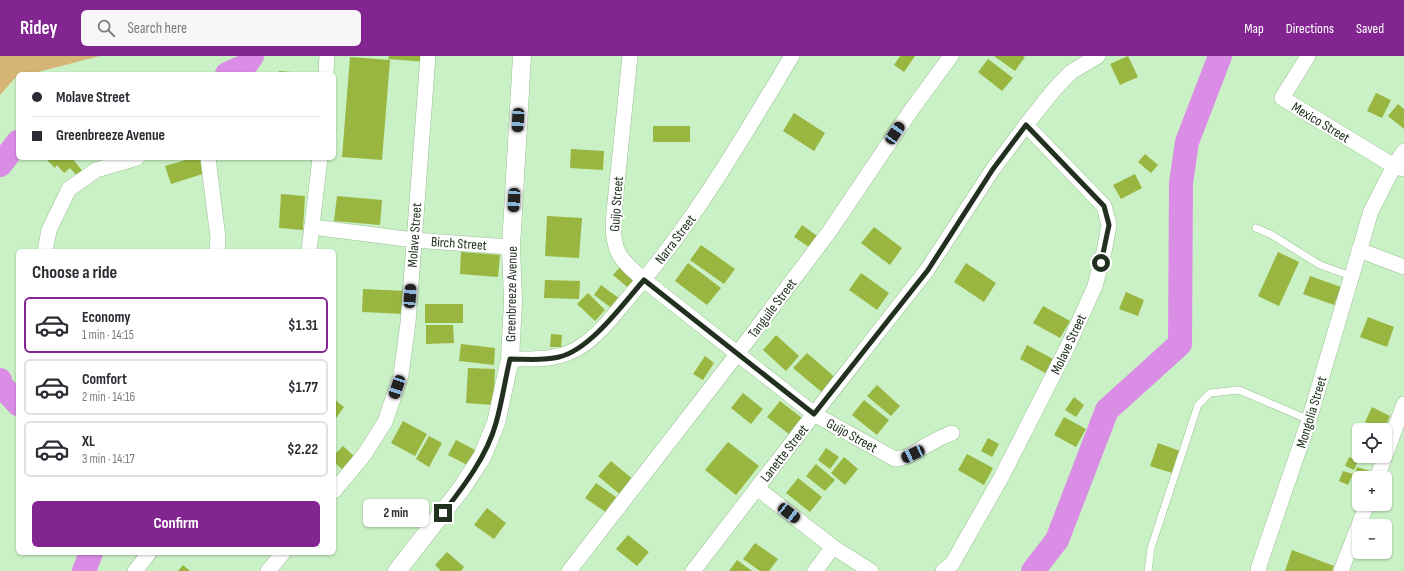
<!DOCTYPE html>
<meta charset="utf-8">
<style>
:root{--surface:#fff;--page:#f7f7f7;--text:#2b2b33;--muted:#7c7c81;--line:#e1e1e2;--accent:#822590}
body{margin:0;font-family:"Sofia Sans Condensed",sans-serif;background:var(--page);color:var(--text);height:100vh;display:flex;flex-direction:column;font-size:15px;white-space:nowrap}
*{box-sizing:border-box;margin:0}
p{font-size:13px;color:var(--muted)}
.icon{flex:none;width:22px;height:22px;fill:none;stroke:currentColor;stroke-width:2;stroke-linecap:round;stroke-linejoin:round}
.map{position:relative;flex:1;overflow:hidden}
.drawer{position:absolute;left:16px;top:193px;width:320px;height:306px;display:flex;flex-direction:column;background:var(--surface);border-radius:6px;box-shadow:0 1px 3px #0004}
.drawer>*{flex:none}
.banner{position:absolute;left:16px;top:16px;width:320px;height:88px;border-radius:6px;box-shadow:0 1px 3px #0004;display:grid;align-content:center;height:88px;padding:0 16px;background:var(--surface)}
.controls{position:absolute;left:1352px;top:367px;display:grid;gap:8px}
.controls a{display:grid;place-items:center;width:40px;height:40px;border-radius:6px;background:var(--surface);box-shadow:0 1px 3px #0004;font-size:20px}
.end{position:absolute;width:18px;height:18px;margin:-9px;border:5px solid #21301f;background:#fff;box-shadow:0 0 0 2px #fff}
.from{border-radius:50%}
.bubble{position:absolute;height:28px;border-radius:6px;background:var(--surface);box-shadow:0 1px 3px #0004;font-size:13px;font-weight:700;line-height:28px;text-align:center}
.car{position:absolute;width:12px;height:24px;margin:-12px -6px;border-radius:5px;box-shadow:0 0 3px 1px #0007;background:linear-gradient(#222 24%,#8ab4d8 0 40%,#222 0 76%,#8ab4d8 0 86%,#222 0)}
.banner b{display:flex;align-items:center;gap:14px;height:38px;font-size:15px}
.banner b+b{border-top:1px solid var(--line)}
.banner i{width:10px;height:10px;background:var(--text)}
ul{padding:0;list-style:none}
li{display:flex;align-items:center;gap:12px;height:56px;margin:0 8px 6px;padding:0 8px;border:2px solid var(--line);border-radius:6px}
li div{flex:1}
li b{display:block;font-size:15px}
li em{font-style:normal;font-weight:700}
li.active{border-color:var(--accent)}
li>.icon{width:36px;height:36px;stroke-width:1.5}
h2{padding:0 16px;font-size:18px;line-height:48px}
.cta{display:flex;gap:8px;margin-top:auto;padding:8px 16px}
.cta a{flex:1;height:46px;border-radius:6px;background:var(--accent);color:#fff;font-size:16px;font-weight:700;line-height:46px;text-align:center}
header{display:flex;align-items:center;gap:24px;box-sizing:border-box;height:56px;padding:0 20px;background:var(--accent);color:#fff}
header strong{font-size:19px}
nav{display:flex;gap:22px;margin-inline-start:auto;font-size:14px}
.search{width:280px;height:36px;background:var(--page);display:flex;align-items:center;gap:10px;box-sizing:border-box;padding:0 14px;border-radius:6px;color:var(--muted);font-size:15px}
.map>svg:first-child{display:block}
.green{fill:#d6b476}
.lines{fill:none;stroke-linecap:round;stroke-linejoin:round}
.stream{stroke:#da8de5;stroke-width:4}
.river{stroke:#da8de5;stroke-width:24}
.building{fill:#98b640}
.service-casing{stroke:#99bf94;stroke-width:8}
.minor-casing{stroke:#99bf94;stroke-width:16}
.tertiary-casing{stroke:#99bf94;stroke-width:19}
.service{stroke:#fff;stroke-width:7}
.minor{stroke:#fff;stroke-width:15}
.tertiary{stroke:#fff;stroke-width:18}
.route{stroke:#21301f;stroke-width:5}
.labels{text-anchor:middle;stroke-width:4;stroke-linejoin:round;paint-order:stroke}
.street-label{font-size:14px;fill:#21301f;stroke:#fff}
</style>
<header>
<strong>Ridey</strong>
<div class="search"><svg class="icon" aria-label="search" viewBox="0 0 24 24"><circle cx="10" cy="10" r="6"/><path d="M15 15l6 6"/></svg>Search here</div>
<nav><a>Map</a><a>Directions</a><a>Saved</a></nav>
</header>
<div class="map">
<svg width="1404" height="515" viewBox="0 0 1404 515">
<rect width="100%" height="100%" fill="#caf1c5"/>
<path class="green" d="M0,0H100L30,18H18V21L15,22L0,39Z"/>
<g class="lines">
<path class="stream" d="M0,328L1,329"/>
<g class="river">
<path d="M227,18L245,10L252,0"/>
<path d="M0,109L18,86"/>
<path d="M0,324L1,329L18,348"/>
<path d="M84,515L91,497"/>
<path d="M1033,515L1057,484L1107,354L1180,288L1181,127L1187,86L1220,0"/>
</g>
</g>
<g class="building">
<path d="M389,0H426V6L388,3Z"/>
<path d="M900,0H915L904,16L894,9Z"/>
<path d="M994,0H1023L1025,1L1015,15Z"/>
<path d="M1128,0L1138,21L1120,29L1110,8Z"/>
<path d="M350,1L390,4L382,104L342,101Z"/>
<path d="M988,3L1013,22L1002,35L978,16Z"/>
<path d="M279,15L305,17V18H279Z"/>
<path d="M1376,37L1391,44L1382,62L1367,55Z"/>
<path d="M1398,48L1404,53V73L1388,60Z"/>
<path d="M794,57L825,77L814,95L783,75Z"/>
<rect x="653" y="70" width="37" height="16"/>
<path d="M571,93L604,95L603,114L570,112Z"/>
<path d="M1145,98L1158,109L1151,117L1138,106Z"/>
<path d="M45,102H72L84,117L78,121L70,112L64,117L57,109L55,112Z"/>
<path d="M193,102H204L209,116L171,128L165,110Z"/>
<path d="M1135,118L1142,132L1121,143L1113,129Z"/>
<path d="M281,138L305,140L303,174L279,172Z"/>
<path d="M337,140L382,144L380,169L334,165Z"/>
<path d="M547,160L582,162L579,202L545,200Z"/>
<path d="M802,169L820,182L812,193L794,181Z"/>
<path d="M874,171L902,192L890,209L861,187Z"/>
<path d="M701,189L735,213L724,228L690,204Z"/>
<path d="M461,196L500,199L498,221L460,218Z"/>
<path d="M1278,196L1299,206L1279,250L1258,240Z"/>
<path d="M688,207L721,232L707,249L675,225Z"/>
<path d="M966,207L996,227L984,246L954,226Z"/>
<path d="M621,210L639,226L632,235L613,219Z"/>
<path d="M861,217L889,237L877,254L849,234Z"/>
<path d="M1310,220L1341,231L1334,249L1303,238Z"/>
<path d="M545,224L580,225L579,243L544,242Z"/>
<path d="M601,229L620,243L613,253L594,239Z"/>
<path d="M363,233L406,235L405,258L362,256Z"/>
<path d="M1126,236L1144,244L1138,260L1119,253Z"/>
<path d="M588,237L605,254L595,265L577,248Z"/>
<rect x="425" y="248" width="38" height="19"/>
<path d="M1043,250L1070,265L1060,282L1033,267Z"/>
<path d="M1368,261L1394,271L1387,291L1360,281Z"/>
<path d="M426,269H453L454,287L426,288Z"/>
<path d="M551,278L562,279L561,291H550Z"/>
<path d="M776,279L799,300L786,315L763,294Z"/>
<path d="M461,288L495,292L494,309L459,305Z"/>
<path d="M1027,289L1055,304L1047,318L1020,303Z"/>
<path d="M807,297L837,323L824,338L793,312Z"/>
<path d="M705,300L714,307L703,324L693,318Z"/>
<path d="M468,312L495,313L493,349L466,347Z"/>
<path d="M877,329L900,350L891,360L867,340Z"/>
<path d="M743,337L763,353L751,368L731,352Z"/>
<path d="M1074,341L1084,349L1076,361L1065,354Z"/>
<path d="M334,343L344,351L334,365Z"/>
<path d="M864,344L889,364L877,379L852,359Z"/>
<path d="M780,345L802,362L789,378L767,361Z"/>
<path d="M1372,351L1390,360L1384,374L1365,366Z"/>
<path d="M1064,361L1086,373L1076,391L1054,379Z"/>
<path d="M403,365L427,378L415,400L391,387Z"/>
<path d="M429,380L442,387L429,411L416,403Z"/>
<path d="M988,382L999,388L992,401L981,395Z"/>
<path d="M456,384L479,396L471,411L448,399Z"/>
<path d="M728,386L759,410L736,439L705,414Z"/>
<path d="M1158,387L1180,395L1172,417L1150,410Z"/>
<path d="M343,390L357,403L345,416L334,406V399Z"/>
<path d="M826,392L839,401L830,413L818,404Z"/>
<path d="M967,398L993,412L984,429L958,414Z"/>
<path d="M844,401L858,413L845,429L831,417Z"/>
<path d="M1349,401L1358,405L1354,414L1345,410Z"/>
<path d="M611,405L635,425L622,440L598,420Z"/>
<path d="M816,408L835,424L825,435L806,420Z"/>
<path d="M1357,411L1373,416L1371,422H1359V429L1352,427Z"/>
<path d="M1343,415L1353,418L1348,429L1339,425Z"/>
<path d="M798,422L822,441L810,456L786,437Z"/>
<path d="M596,427L620,444L610,459L585,442Z"/>
<path d="M487,452L506,467L494,483L474,469Z"/>
<path d="M628,479L649,496L637,510L616,493Z"/>
<path d="M755,487L778,503L769,515H760L743,503Z"/>
<path d="M1292,494L1334,510L1332,515H1285Z"/>
<path d="M447,496L464,511L461,515H441L435,509Z"/>
<path d="M737,504L752,515H729Z"/>
<path d="M183,509L190,515H178Z"/>
</g>
<g class="lines">
<defs>
<g id="service">
<path d="M1256,172L1272,179L1320,209L1351,220"/>
<path d="M1148,515L1151,492L1198,349L1210,337L1239,334L1309,364"/>
</g>
<g id="minor">
<path d="M630,0L613,166C613,198 621,204 644,224L814,358L895,403C912,401 915,395 929,388C936,384 944,380 952,377"/>
<path d="M1308,0L1282,42L1394,110L1403,113"/>
<path d="M326,18L327,0"/>
<path d="M208,102L218,182L217,195"/>
<path d="M312,171L414,184L511,191"/>
<path d="M1359,194L1404,211"/>
<path d="M45,195L49,174L69,133L96,114L137,102"/>
<path d="M309,195L320,102"/>
<path d="M510,303C535,303 561,305 583,289C601,277 615,257 629,241C693,168 742,83 792,0"/>
<path d="M1377,422L1404,348"/>
<path d="M757,432L833,491L871,515"/>
<path d="M334,435L364,399L385,366L401,319L408,267L428,0"/>
<path d="M135,515L149,497"/>
<path d="M268,515L283,497"/>
<path d="M569,515L738,297L829,176L912,53L951,0"/>
<path d="M693,515L814,358L927,214L993,113L1026,69L1053,35L1071,16L1098,0"/>
<path d="M815,515L833,491"/>
<path d="M943,515L952,508L1002,420L1067,292L1095,230L1104,196L1109,169L1104,150L1026,69"/>
<path d="M1259,515L1258,513L1309,364L1371,155L1394,110L1404,95"/>
<path d="M1341,515L1367,448"/>
</g>
<path id="tertiary" d="M397,515L461,433L482,401L496,367L510,303L513,246L511,191L522,0"/>
</defs>
<use href="#service" class="service-casing"/>
<use href="#minor" class="minor-casing"/>
<use href="#tertiary" class="tertiary-casing"/>
<use href="#service" class="service"/>
<use href="#minor" class="minor"/>
<use href="#tertiary" class="tertiary"/>
</g>
<g class="lines">
<path class="route" d="M443,457C464,430 487,400 496,367C502,346 505,324 510,303C526,303 543,305 559,301C590,294 623,248 644,224L814,358L928,214L993,113L1026,69L1104,150L1109,169L1101,207"/>
</g>
<g class="labels">
<g class="street-label">
<text transform="translate(1321 66) rotate(31)" y="5">Mexico Street</text>
<text transform="translate(616 148) rotate(-86)" y="5">Guijo Street</text>
<text transform="translate(414 179) rotate(-86)" y="5">Molave Street</text>
<text transform="translate(675 183) rotate(-53)" y="5">Narra Street</text>
<text transform="translate(459 187) rotate(4)" y="5">Birch Street</text>
<text transform="translate(511 238) rotate(-89)" y="5">Greenbreeze Avenue</text>
<text transform="translate(772 252) rotate(-53)" y="5">Tanguile Street</text>
<text transform="translate(1068 288) rotate(-65)" y="5">Molave Street</text>
<text transform="translate(1311 356) rotate(-73)" y="5">Mongolia Street</text>
<text transform="translate(852 379) rotate(29)" y="5">Guijo Street</text>
<text transform="translate(784 397) rotate(-52)" y="5">Lanette Street</text>
</g>
</g>
</svg>
<div class="controls">
<a><svg class="icon" aria-label="locate" viewBox="0 0 24 24"><circle cx="12" cy="12" r="6"/><path d="M12 2v4M12 18v4M2 12h4M18 12h4"/></svg></a>
<a>+</a>
<a>−</a>
</div>
<i class="end from" style="left:1101px;top:207px"></i>
<i class="end" style="left:443px;top:457px"></i>
<div class="bubble" style="left:363px;top:443px;width:66px">2 min</div>
<i class="car" style="left:518px;top:64px;rotate:183deg"></i>
<i class="car" style="left:895px;top:77px;rotate:34deg"></i>
<i class="car" style="left:514px;top:144px;rotate:183deg"></i>
<i class="car" style="left:410px;top:240px;rotate:4deg"></i>
<i class="car" style="left:397px;top:331px;rotate:199deg"></i>
<i class="car" style="left:913px;top:398px;rotate:245deg"></i>
<i class="car" style="left:789px;top:457px;rotate:128deg"></i>
<div class="banner">
<b><i class="from"></i>Molave Street</b>
<b><i></i>Greenbreeze Avenue</b>
</div>
<section class="drawer">
<h2>Choose a ride</h2>
<ul>
<li class="active"><svg class="icon" aria-label="car" viewBox="0 0 24 24"><path d="M5 17H2v-5l4-1 3-4h7l3 4 3 1v5h-3M9 17h6M6 11h13"/><circle cx="7" cy="17" r="2"/><circle cx="17" cy="17" r="2"/></svg><div><b>Economy</b><p>1 min · 14:15</p></div><em>$1.31</em></li>
<li><svg class="icon" aria-label="car" viewBox="0 0 24 24"><path d="M5 17H2v-5l4-1 3-4h7l3 4 3 1v5h-3M9 17h6M6 11h13"/><circle cx="7" cy="17" r="2"/><circle cx="17" cy="17" r="2"/></svg><div><b>Comfort</b><p>2 min · 14:16</p></div><em>$1.77</em></li>
<li><svg class="icon" aria-label="car" viewBox="0 0 24 24"><path d="M5 17H2v-5l4-1 3-4h7l3 4 3 1v5h-3M9 17h6M6 11h13"/><circle cx="7" cy="17" r="2"/><circle cx="17" cy="17" r="2"/></svg><div><b>XL</b><p>3 min · 14:17</p></div><em>$2.22</em></li>
</ul>
<div class="cta"><a>Confirm</a></div>
</section>
</div>
